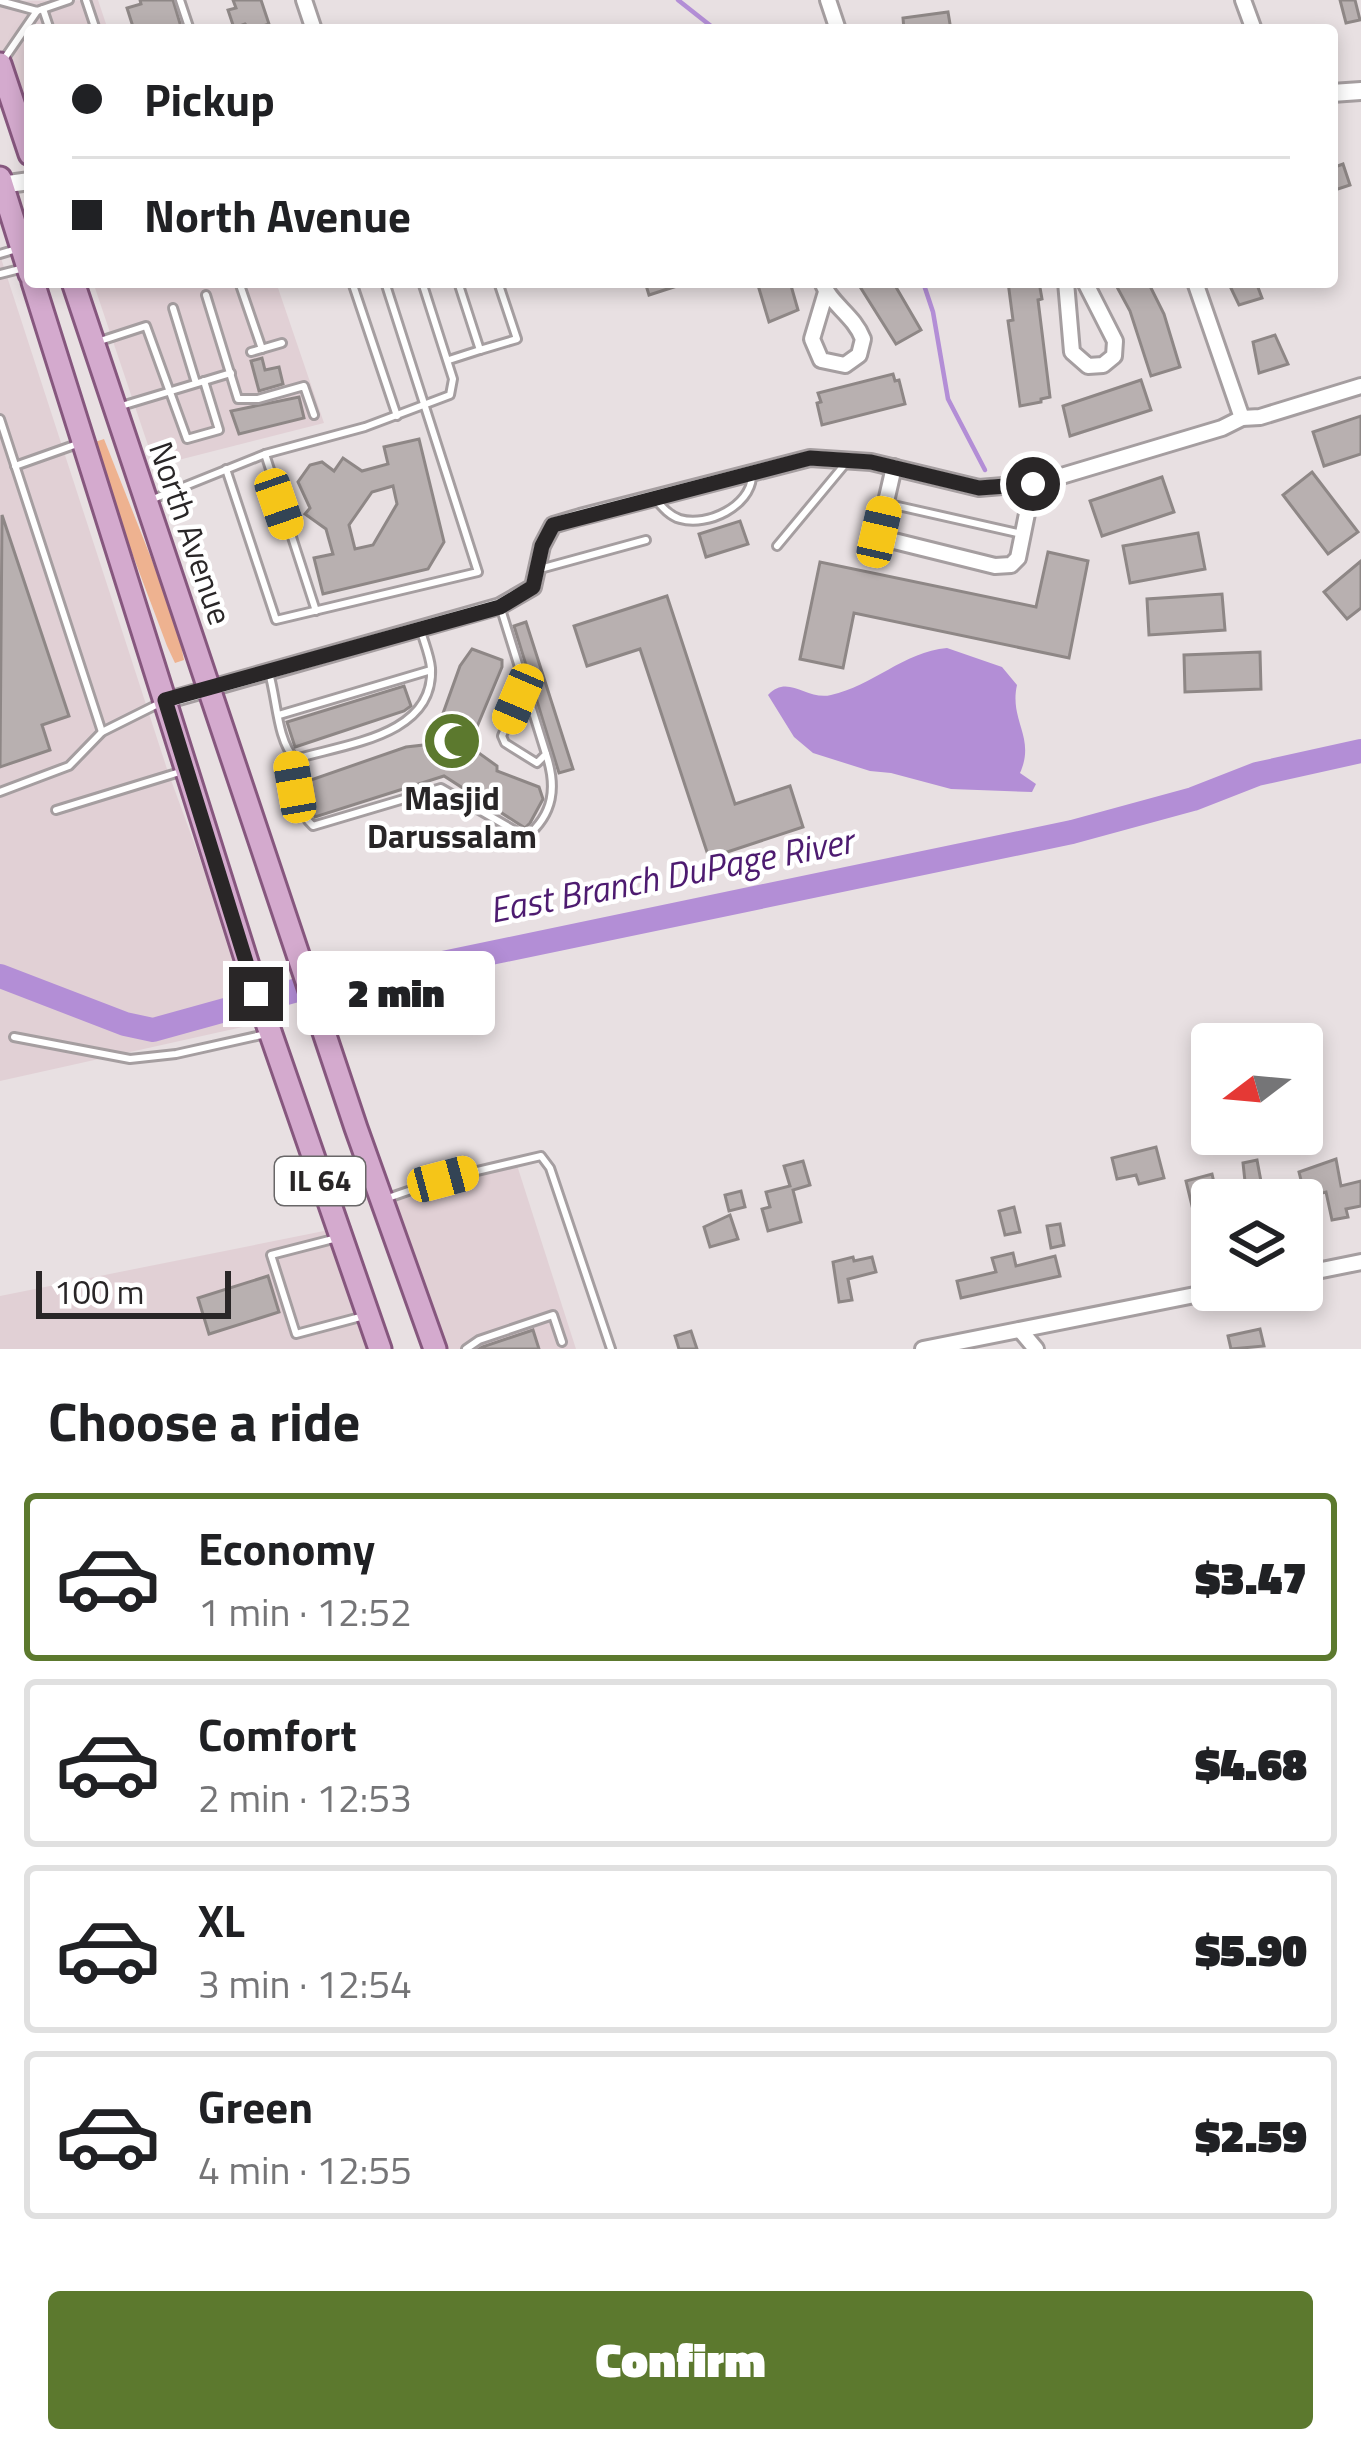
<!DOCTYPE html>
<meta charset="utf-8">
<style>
:root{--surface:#fff;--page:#f6f6f6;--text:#202124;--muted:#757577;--line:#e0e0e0;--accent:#5c792e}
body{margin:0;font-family:"Titillium Web",sans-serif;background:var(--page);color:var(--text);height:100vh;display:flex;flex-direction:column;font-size:45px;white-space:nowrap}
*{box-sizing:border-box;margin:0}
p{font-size:39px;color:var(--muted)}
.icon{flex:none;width:66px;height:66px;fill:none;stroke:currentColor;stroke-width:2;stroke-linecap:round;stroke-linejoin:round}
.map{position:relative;height:1349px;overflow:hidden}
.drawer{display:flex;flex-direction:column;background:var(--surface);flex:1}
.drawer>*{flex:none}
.top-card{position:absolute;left:24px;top:24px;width:1314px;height:264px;border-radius:12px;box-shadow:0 6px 18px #0003;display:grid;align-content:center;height:264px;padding:0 48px;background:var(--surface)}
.needle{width:78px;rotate:254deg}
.fabs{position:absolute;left:1191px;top:1023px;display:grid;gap:24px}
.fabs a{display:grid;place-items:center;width:132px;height:132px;border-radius:12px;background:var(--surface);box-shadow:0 6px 18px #0003;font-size:60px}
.scale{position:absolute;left:36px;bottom:30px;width:195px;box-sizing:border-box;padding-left:12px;border:6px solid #292627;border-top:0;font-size:33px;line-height:42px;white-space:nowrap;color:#292627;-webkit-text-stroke:9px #fff;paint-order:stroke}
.end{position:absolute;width:54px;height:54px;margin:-27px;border:15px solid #292627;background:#fff;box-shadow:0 0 0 6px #fff}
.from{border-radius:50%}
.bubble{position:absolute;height:84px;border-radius:12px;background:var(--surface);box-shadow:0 6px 18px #0003;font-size:39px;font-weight:800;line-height:84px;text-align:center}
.car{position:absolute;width:36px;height:72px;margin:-36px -18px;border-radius:15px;box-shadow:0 0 9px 3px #0007;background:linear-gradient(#f5c518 24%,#345 0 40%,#f5c518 0 76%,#345 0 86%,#f5c518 0)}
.top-card b{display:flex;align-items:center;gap:42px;height:114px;font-size:45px}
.top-card b+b{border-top:3px solid var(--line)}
.top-card i{width:30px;height:30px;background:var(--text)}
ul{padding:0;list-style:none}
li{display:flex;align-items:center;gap:36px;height:168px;margin:0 24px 18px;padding:0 24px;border:6px solid var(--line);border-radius:12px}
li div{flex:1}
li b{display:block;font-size:45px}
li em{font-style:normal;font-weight:800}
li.active{border-color:var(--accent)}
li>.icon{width:108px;height:108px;stroke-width:1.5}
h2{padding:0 48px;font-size:54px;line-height:144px}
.primary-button{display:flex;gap:24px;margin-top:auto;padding:24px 48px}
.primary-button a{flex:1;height:138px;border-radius:12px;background:var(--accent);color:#fff;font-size:48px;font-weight:800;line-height:138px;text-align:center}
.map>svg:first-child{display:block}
.built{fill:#e1d0d5}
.green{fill:#eeb290}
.water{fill:#b38ed6}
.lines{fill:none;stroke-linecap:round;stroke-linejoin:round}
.stream{stroke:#b38ed6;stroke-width:4.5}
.river{stroke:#b38ed6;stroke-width:24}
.building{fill:#b8b0b0;stroke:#8e8786;stroke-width:3;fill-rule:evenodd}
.service-casing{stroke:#a59ea0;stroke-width:12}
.minor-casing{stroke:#a59ea0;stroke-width:20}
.tertiary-casing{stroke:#a59ea0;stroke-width:22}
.primary-casing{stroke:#86577e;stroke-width:27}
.service{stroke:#fff;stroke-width:6}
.minor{stroke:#fff;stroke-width:14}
.tertiary{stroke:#fff;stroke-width:16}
.primary{stroke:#d4aace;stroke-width:21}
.route{stroke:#292627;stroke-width:15}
.labels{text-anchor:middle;stroke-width:9;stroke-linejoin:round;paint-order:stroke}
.shield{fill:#fff;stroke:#696768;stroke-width:3}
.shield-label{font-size:30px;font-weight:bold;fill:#292627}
.street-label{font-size:33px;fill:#292627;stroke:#fff}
.poi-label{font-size:33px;font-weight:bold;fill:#292627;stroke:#fff}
.water-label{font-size:36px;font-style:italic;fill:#4d1b70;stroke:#fff}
</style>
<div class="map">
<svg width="1361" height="1349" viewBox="0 0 1361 1349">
<rect width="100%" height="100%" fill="#e8e0e2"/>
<g class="built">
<path d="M98,0L108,30H30V116L0,51V1Z"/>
<path d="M0,255L167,769L260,1023L0,1081Z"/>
<path d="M93,282H276L324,423L155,466Z"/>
<path d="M516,1162L576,1349H436L388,1204Z"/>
<path d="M329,1230L371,1349H0V1296Z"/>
</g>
<path class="green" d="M104,439L176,621L184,660L175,663L167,646L96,457L92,443Z"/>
<path class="water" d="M947,648L1002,667L1017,685C1009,721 1036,737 1020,773L1036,784L1032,792L951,789L891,773L870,771L813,753L794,737L768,695C788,673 807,701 831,695C872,686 904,652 947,648Z"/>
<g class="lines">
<g class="stream">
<path d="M678,0L716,30"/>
<path d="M923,282L933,312L948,399L985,470"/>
</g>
<path class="river" d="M0,976L125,1024L153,1030L337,979L390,974L1072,832L1193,799L1257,774L1361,751"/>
</g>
<g class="building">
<path d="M140,0H173L182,30H134L127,8L141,4Z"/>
<path d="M233,0H261L269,24L251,30L245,24L234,28L228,10L236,8Z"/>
<path d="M1340,0H1355L1360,20L1346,23Z"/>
<path d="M948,12L951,30H904L903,18Z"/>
<path d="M1343,164L1350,185L1332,191V168Z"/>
<path d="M645,282H682L683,284L649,295Z"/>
<path d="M757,282H790L798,310L769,322Z"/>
<path d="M857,282H893L921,330L896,344Z"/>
<path d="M1008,282H1039L1042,299L1038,300L1050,397L1041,399V402L1020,406L1008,321L1013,320Z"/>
<path d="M1129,282H1148L1164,314L1180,367L1151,376L1130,311L1117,287Z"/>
<path d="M1228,282H1256L1262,298L1239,305Z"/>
<path d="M1275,335L1288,364L1259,373L1253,342Z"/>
<path d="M262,358L265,370L279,367L283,384L259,391L251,361Z"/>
<path d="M893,374L895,381L899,380L905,404L822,425L817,403L821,402L818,393Z"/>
<path d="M1141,380L1151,410L1070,436L1063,406Z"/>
<path d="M299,397L304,418L239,434L231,411Z"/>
<path d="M1361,416V454L1324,466L1313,432Z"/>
<path d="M419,439L444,542L428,569L323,594L314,558L333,554L326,529L305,514L310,508L298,482L310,465L322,462L334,471L343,458L362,471L388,464L384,447ZM393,486L397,504L373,545L355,549L349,525L372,492Z"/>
<path d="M1312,472L1358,532L1328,554L1283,495Z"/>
<path d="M1162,477L1174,512L1102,536L1090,501Z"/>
<path d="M2,515L69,716L42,725L50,750L0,767Z"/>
<path d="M740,521L748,544L706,557L699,534Z"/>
<path d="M1198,533L1205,569L1130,583L1123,546Z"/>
<path d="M1048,552L1088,561L1069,658L854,613L843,668L800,659L820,562L1036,607Z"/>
<path d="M1361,561V608L1347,619L1324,592Z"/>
<path d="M1222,594L1225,630L1149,635L1147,599Z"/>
<path d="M667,596L735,804L790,786L803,827L709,858L640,649L587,666L574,626Z"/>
<path d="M526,622L573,769L559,773L514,626Z"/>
<path d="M472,649L502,660V667L469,746L497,766V771L539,787L543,799L530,823L525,828L444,776L315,817L306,800L305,782L406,747L432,744L460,666Z"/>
<path d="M1260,652L1261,689L1185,692L1184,655Z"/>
<path d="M404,686L411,706L404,711L295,747L287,722Z"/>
<path d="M1156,1147L1164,1178L1139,1184L1136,1175L1117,1179L1112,1158Z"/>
<path d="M1336,1159L1341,1186L1361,1181V1206L1346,1209L1348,1217L1332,1220L1326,1192L1294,1200H1247L1243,1163L1257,1160L1263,1192L1302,1184L1299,1172Z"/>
<path d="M803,1161L810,1185L793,1190L801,1222L768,1231L762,1209L770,1207L766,1192L790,1186L784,1166Z"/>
<path d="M1212,1174L1218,1200L1193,1210L1186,1181Z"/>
<path d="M741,1191L745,1207L729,1211L725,1195Z"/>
<path d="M1014,1207L1020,1232L1005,1235L999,1211Z"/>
<path d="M730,1215L738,1239L710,1247L704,1227Z"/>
<path d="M1060,1224L1064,1245L1051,1248L1047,1226Z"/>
<path d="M1013,1253L1016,1266L1055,1256L1060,1276L961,1298L957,1281L996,1272L992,1258Z"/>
<path d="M853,1257L854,1261L872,1257L876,1272L848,1279L852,1300L839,1302L833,1262Z"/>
<path d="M268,1276L279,1312L209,1334L198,1298Z"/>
<path d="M1260,1329L1264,1346L1231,1349L1228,1336Z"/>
<path d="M533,1330L539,1349H479L482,1347Z"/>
<path d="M691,1331L697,1349H679L675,1336Z"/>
</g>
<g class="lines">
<defs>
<g id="service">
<path d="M86,0L96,30"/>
<path d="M180,0L190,30"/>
<path d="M0,1L37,11L69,0"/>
<path d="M43,9L50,30"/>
<path d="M2,62L37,11"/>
<path d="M0,254L20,248"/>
<path d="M0,274L24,268"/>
<path d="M239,282L262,349"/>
<path d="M352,282L397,416"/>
<path d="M206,295L238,399H258L304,386L314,415"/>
<path d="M173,308L196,383"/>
<path d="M100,341L146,326L187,439L219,430L204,381"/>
<path d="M480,350L517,339L498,282"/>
<path d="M251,352L282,343"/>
<path d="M449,360L480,350L458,282"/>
<path d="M118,407L231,373"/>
<path d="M0,419L102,732"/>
<path d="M265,454L316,611"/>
<path d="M15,466L80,443"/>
<path d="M226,469L276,620L478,572L385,282"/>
<path d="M153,499L265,454L365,427L450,395L453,379L422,282"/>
<path d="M656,500C663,508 670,516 680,519C708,527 750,506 752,477"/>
<path d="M889,504L1022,534"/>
<path d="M777,546L846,463"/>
<path d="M540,569L646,540"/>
<path d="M500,606L546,754L537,763L505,743L502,736L518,699L528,695"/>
<path d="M269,673C277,700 277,740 295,759C345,744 435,736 431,668C430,656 424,642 421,631"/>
<path d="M279,715L431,670"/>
<path d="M290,756C294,779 295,810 313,826L441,788L526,837C554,814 557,787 546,754"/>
<path d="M0,792L69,766L102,732L162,702"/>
<path d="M56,810L183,771"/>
<path d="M14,1037L130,1059L176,1054L266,1034"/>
<path d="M385,1199L443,1179L541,1156L550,1168L611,1349"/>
<path d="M337,1238L271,1255L296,1334L364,1316"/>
<path d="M466,1349L479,1340L553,1315L562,1342"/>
</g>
<g id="minor">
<path d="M304,0L314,30"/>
<path d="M828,0L838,30"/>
<path d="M1243,0L1254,30"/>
<path d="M822,282C830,304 854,315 863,339L859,355L845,365L821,360L812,339L826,292"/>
<path d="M1066,282L1072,352L1088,366L1103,365L1114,356L1115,341L1085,282"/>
<path d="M1195,282L1242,418"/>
<path d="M894,467L879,532L886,539L995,566L1011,565L1018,558L1033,484"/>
<path d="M165,701L500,606L533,587L542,546L553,525L580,517L810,458L871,462L979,488L1038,483L1222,428L1242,418L1260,417L1361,386"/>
<path d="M1302,1274L1361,1262"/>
<path d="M1020,1330L1036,1349"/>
<path d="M923,1349L1220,1290"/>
</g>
<g id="tertiary">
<path d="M1332,93L1361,91"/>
<path d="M0,185L30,181"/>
</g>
<g id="primary">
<path d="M0,64L30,154"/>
<path d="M0,178L30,274"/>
<path d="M33,282L257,994L380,1349"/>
<path d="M73,282L356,1128L435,1349"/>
</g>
</defs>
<use href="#service" class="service-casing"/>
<use href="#minor" class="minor-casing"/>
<use href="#tertiary" class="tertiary-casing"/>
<use href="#primary" class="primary-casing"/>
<use href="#service" class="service"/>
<use href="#minor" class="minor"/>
<use href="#tertiary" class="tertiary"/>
<use href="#primary" class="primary"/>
</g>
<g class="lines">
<path class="route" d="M256,994L165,700L500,607L533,587L542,546L553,525L810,458L871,462L979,488L1033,484"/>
</g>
<defs>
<symbol id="mosque-disc" viewBox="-11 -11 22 22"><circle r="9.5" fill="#5c792e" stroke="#fff"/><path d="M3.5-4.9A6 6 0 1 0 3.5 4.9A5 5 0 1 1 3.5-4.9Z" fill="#fff"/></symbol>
</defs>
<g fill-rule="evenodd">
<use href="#mosque-disc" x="419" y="708" width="66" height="66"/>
</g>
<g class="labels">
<rect class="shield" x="275" y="1157" width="90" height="48" rx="9"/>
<g class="shield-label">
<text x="320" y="1191">IL 64</text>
</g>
<g class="street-label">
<text transform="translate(191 533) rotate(71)" y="12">North Avenue</text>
</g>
<g class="poi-label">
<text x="452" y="810">Masjid<tspan x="452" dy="38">Darussalam</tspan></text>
</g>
<g class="water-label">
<text transform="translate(671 875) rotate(-11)" y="13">East Branch DuPage River</text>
</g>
</g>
</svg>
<div class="fabs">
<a><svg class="needle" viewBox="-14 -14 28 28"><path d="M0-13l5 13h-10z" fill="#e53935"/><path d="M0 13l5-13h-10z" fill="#757577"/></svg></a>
<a><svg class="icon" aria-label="layers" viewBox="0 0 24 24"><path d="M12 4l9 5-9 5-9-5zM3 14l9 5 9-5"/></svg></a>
</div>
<div class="scale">100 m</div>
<i class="end from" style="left:1033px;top:484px"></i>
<i class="end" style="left:256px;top:994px"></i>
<div class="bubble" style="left:297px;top:951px;width:198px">2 min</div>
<i class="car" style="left:279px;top:504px;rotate:161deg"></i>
<i class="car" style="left:879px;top:532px;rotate:13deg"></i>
<i class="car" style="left:518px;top:699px;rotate:203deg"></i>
<i class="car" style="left:295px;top:787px;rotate:350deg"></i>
<i class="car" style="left:443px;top:1179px;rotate:75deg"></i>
<div class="top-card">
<b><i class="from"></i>Pickup</b>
<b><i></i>North Avenue</b>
</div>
</div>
<section class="drawer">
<h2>Choose a ride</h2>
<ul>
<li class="active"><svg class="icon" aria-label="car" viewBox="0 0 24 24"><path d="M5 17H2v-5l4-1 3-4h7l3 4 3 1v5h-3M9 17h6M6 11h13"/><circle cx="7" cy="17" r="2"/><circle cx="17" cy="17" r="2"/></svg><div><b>Economy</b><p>1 min · 12:52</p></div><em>$3.47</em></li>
<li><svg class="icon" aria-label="car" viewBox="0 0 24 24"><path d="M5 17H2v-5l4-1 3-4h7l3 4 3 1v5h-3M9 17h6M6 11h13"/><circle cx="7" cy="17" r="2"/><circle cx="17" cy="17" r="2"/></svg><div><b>Comfort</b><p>2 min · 12:53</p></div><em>$4.68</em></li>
<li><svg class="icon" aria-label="car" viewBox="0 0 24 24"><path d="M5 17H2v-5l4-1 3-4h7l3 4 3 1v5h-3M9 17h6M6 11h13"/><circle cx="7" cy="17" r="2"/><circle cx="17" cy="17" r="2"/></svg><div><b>XL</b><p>3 min · 12:54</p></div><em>$5.90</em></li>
<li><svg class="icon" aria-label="car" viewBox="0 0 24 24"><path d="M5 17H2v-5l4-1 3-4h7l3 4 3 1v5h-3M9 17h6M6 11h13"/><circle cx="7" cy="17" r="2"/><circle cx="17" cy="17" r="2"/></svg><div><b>Green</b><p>4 min · 12:55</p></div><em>$2.59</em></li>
</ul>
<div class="primary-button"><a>Confirm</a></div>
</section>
